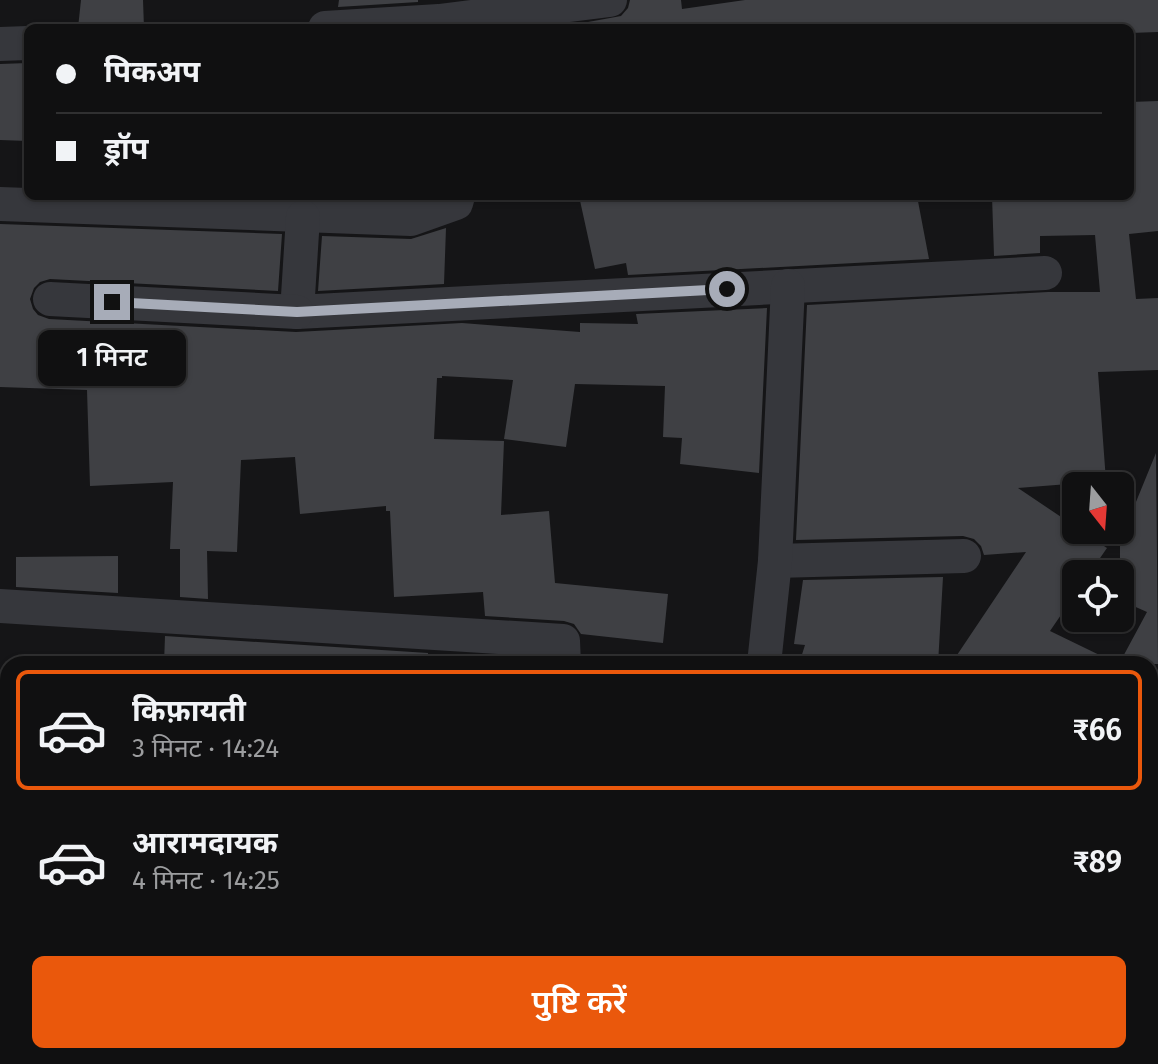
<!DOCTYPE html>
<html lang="hi">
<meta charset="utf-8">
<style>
:root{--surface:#101011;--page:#19191a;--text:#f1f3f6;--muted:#9c9d9f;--line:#303031;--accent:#ea580c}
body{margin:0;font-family:"Fira Sans","Noto Sans Devanagari",sans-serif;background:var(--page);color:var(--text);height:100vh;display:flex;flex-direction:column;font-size:30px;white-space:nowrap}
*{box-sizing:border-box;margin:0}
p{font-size:26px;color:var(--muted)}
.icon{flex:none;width:44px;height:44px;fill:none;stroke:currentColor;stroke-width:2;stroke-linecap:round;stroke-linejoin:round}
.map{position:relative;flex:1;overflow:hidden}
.sheet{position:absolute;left:0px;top:656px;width:1158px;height:408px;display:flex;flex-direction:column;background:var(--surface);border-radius:24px 24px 0 0;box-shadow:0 2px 6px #0004,0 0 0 2px var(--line)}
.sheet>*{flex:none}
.banner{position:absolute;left:24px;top:24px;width:1110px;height:176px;border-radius:12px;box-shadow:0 2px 6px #0004,0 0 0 2px var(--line);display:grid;align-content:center;height:176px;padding:0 32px;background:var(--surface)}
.needle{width:52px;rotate:163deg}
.buttons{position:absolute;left:1062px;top:472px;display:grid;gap:16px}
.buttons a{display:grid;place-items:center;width:72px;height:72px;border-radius:12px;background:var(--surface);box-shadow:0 2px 6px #0004,0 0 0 2px var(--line);font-size:40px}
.end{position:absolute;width:36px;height:36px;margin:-18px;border:10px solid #a7acb8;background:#111;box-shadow:0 0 0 4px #111}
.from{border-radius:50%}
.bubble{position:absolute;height:56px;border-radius:12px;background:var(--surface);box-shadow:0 2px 6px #0004,0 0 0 2px var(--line);font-size:26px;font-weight:600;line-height:56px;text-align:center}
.banner b{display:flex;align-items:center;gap:28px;height:76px;font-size:30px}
.banner b+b{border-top:2px solid var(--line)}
.banner i{width:20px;height:20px;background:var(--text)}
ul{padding:14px 0 0;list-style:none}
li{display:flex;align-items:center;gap:24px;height:120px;margin:0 16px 12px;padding:0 16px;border:4px solid transparent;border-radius:12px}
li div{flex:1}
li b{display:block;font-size:30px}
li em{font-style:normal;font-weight:600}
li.on{border-color:var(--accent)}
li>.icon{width:72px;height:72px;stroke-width:1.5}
.primary-button{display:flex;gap:16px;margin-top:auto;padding:16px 32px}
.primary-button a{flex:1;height:92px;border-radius:12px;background:var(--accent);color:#fff;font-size:32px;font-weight:600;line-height:92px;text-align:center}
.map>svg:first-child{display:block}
.building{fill:#3f4044}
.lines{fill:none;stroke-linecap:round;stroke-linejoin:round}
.street{stroke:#36373c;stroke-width:34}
.route{stroke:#a7acb8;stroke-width:10}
</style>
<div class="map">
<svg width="1158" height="1064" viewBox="0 0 1158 1064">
<rect width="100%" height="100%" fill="#151517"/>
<g class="building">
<path d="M81,0H143L144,28H78Z"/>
<path d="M339,0H418V2L338,7Z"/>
<path d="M630,0H681L682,9L745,0H1158V32L1130,33V28H578L577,24L621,16L628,8Z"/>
<path d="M28,63V141L0,140V64Z"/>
<path d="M1158,101V231L1129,234L1136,299L1158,298V370L1098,372L1106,481L1018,488L1076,527V530H1080L1107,548L1089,574H1076V593L1050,631L1118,664H951L1026,552L984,555L981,546L974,539L963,536L796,540L807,305L1048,292H1100L1095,235L1040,236V253L994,256L992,196H1130V102Z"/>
<path d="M329,196H416L408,199Z"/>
<path d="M579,196H917L929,259L628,275L626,263L595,269Z"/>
<path d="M0,224L282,234L278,291L50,279L40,282L34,288L30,299L33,309L38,315L49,319L296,332L462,323L580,332V323L638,324L636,314L767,308L759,473L680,464L682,438L663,437L665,386L575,384L566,447L504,439L513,380L442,376V378H437L434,439L504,441L501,515L549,511L555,583L668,594L663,643L581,634L574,624L564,621L485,616L483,592L394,597L390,511H386V506L300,514L295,457L241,460L237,552L207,551L208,599L180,597V549H170L173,482L90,486L87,390L0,387Z"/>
<path d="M446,228L444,284L318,291L322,236L411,239Z"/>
<path d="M1156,453L1158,664H1119L1147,612L1120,600V541Z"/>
<path d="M118,556V593L16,587V557Z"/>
<path d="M943,577L938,664H799L805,645L794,644L803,580Z"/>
<path d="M165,636L428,653L427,664H164Z"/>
<path d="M488,656L544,660V664H489Z"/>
</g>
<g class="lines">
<g class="street">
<path d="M325,28L439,21L610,0"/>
<path d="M0,44L28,43"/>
<path d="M0,204L411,219L456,203L458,196"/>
<path d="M303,217L297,312L1045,273"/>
<path d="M50,299L297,312"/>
<path d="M775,561L964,556"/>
<path d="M0,606L563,641L564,664"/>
<path d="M764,664L775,561L788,286"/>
<path d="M0,885H8"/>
<path d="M0,1054H8"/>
<path d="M41,1056L185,1064"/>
<path d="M347,1064L348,1056"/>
</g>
</g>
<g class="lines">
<path class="route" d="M112,302L297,312L727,289"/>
</g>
</svg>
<div class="buttons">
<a><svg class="needle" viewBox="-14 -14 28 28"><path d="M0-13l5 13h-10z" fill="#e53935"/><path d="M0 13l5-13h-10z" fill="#9c9d9f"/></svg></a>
<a><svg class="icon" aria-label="locate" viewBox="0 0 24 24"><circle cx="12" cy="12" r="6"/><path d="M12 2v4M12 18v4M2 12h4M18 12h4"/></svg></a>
</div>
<i class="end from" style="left:727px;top:289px"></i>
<i class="end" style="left:112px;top:302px"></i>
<div class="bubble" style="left:38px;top:330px;width:148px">1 मिनट</div>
<div class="banner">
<b><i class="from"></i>पिकअप</b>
<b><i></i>ड्रॉप</b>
</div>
<section class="sheet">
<ul>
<li class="on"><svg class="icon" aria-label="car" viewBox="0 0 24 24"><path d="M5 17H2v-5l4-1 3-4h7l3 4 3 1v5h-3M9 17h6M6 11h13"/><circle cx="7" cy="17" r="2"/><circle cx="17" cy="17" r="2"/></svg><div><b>किफ़ायती</b><p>3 मिनट · 14:24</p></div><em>₹66</em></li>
<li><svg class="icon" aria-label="car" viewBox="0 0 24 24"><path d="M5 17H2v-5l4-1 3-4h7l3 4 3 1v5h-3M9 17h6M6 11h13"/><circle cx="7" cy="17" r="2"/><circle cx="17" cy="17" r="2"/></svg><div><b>आरामदायक</b><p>4 मिनट · 14:25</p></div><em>₹89</em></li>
</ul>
<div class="primary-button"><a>पुष्टि करें</a></div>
</section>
</div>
